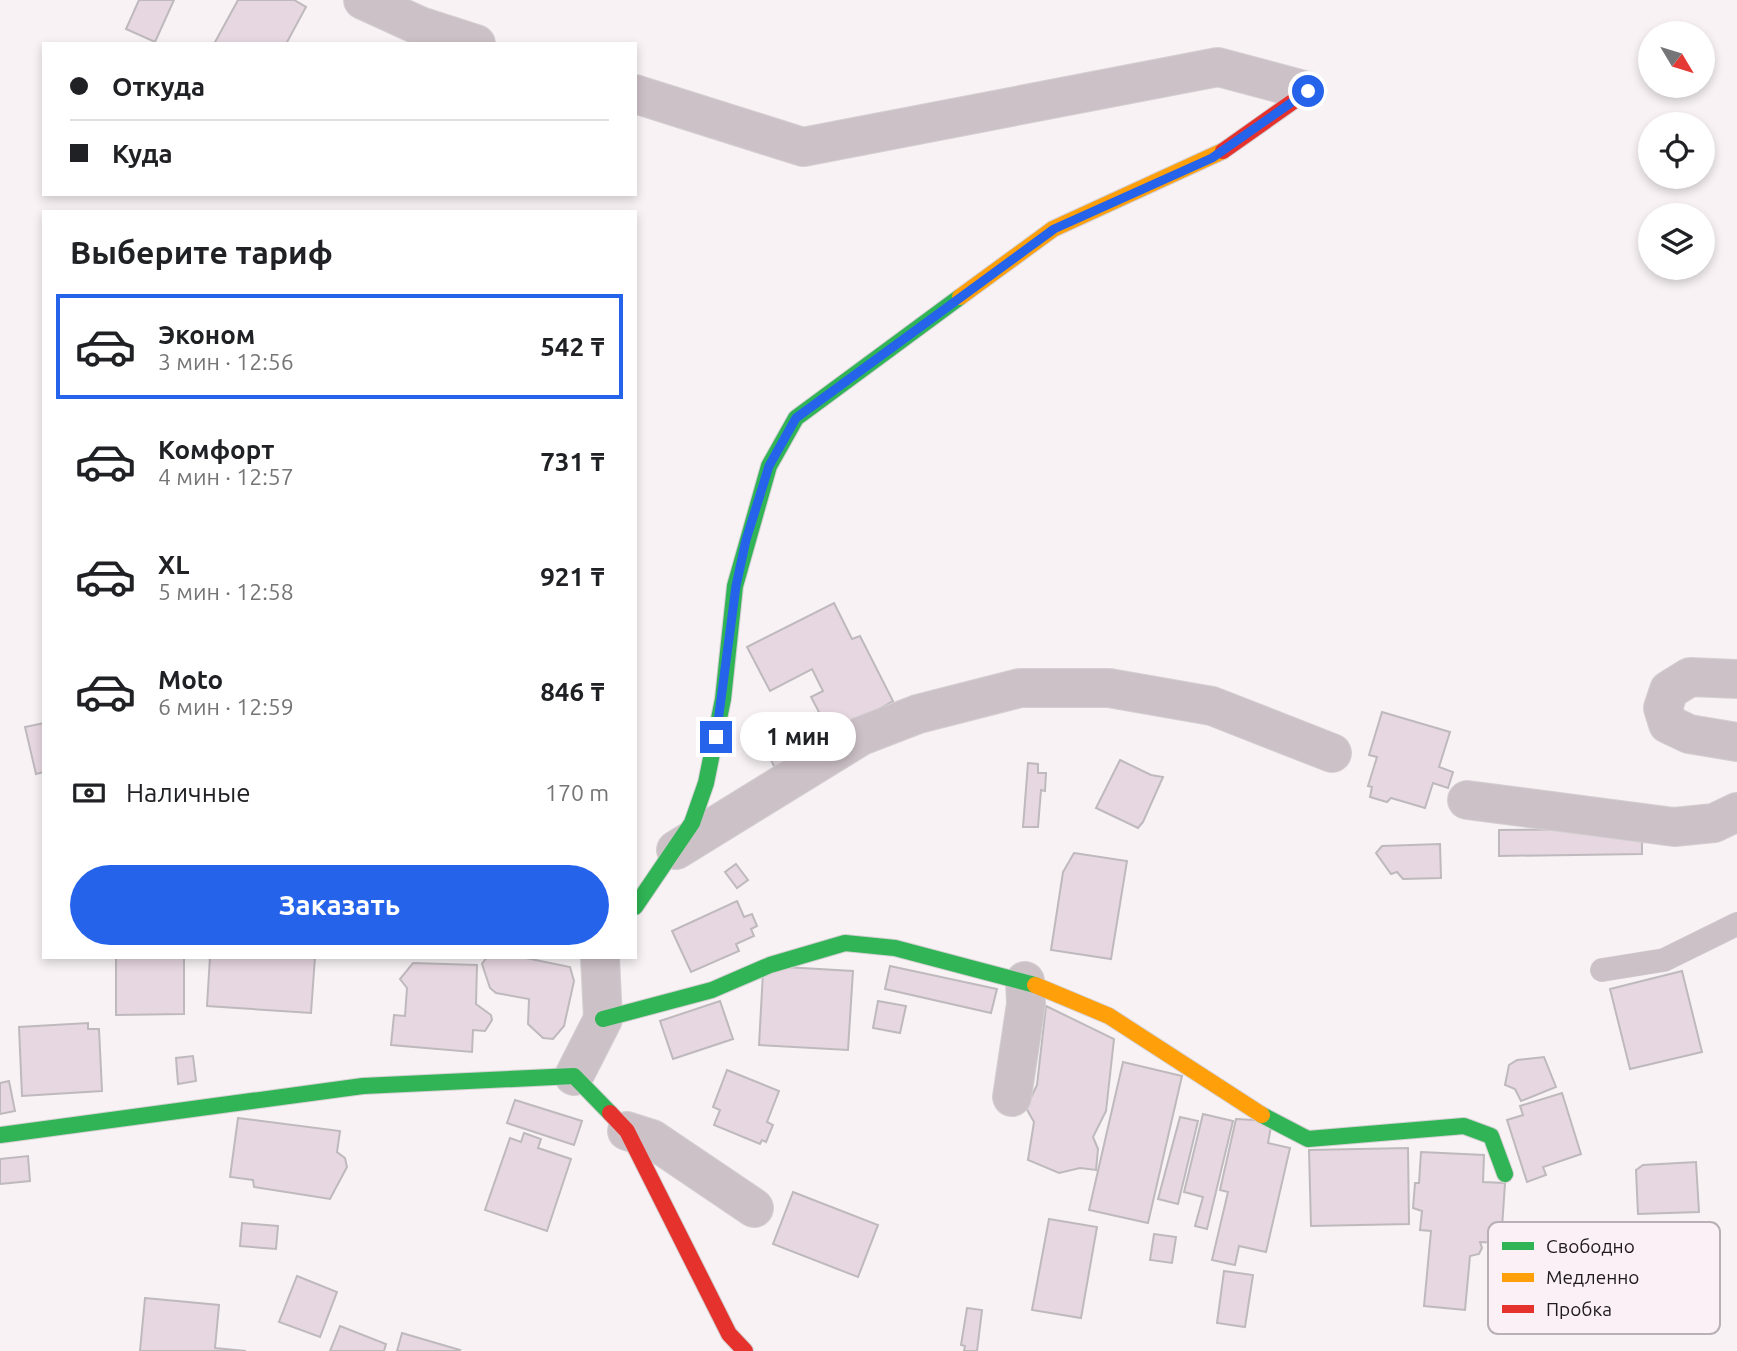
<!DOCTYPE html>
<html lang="ru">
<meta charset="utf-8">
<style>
:root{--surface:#fff;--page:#f2f2f2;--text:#202124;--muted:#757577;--line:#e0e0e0;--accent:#2563eb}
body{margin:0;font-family:Ubuntu,sans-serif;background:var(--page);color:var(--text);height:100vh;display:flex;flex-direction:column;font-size:26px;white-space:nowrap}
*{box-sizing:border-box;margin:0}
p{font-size:23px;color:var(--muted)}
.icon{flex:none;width:38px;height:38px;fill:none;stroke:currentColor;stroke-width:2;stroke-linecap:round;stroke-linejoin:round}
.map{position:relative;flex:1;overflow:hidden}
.side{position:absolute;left:42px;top:210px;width:595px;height:749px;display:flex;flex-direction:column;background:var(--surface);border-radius:0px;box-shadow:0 4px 10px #0003}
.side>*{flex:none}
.hud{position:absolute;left:42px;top:42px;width:595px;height:154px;border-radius:0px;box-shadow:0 4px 10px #0003;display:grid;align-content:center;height:154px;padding:0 28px;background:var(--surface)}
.needle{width:46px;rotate:128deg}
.fabs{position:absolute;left:1638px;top:21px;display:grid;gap:14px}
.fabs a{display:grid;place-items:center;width:77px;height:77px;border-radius:50%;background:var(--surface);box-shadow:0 4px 10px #0003;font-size:35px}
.end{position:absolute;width:32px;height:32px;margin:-16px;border:9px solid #2563eb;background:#fff;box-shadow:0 0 0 4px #fff}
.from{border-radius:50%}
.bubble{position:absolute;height:49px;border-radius:24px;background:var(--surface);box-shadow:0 4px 10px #0003;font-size:23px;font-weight:700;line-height:49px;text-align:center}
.hud b{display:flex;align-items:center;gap:24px;height:66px;font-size:26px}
.hud b+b{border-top:2px solid var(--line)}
.hud i{width:18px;height:18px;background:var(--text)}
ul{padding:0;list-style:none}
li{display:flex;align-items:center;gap:21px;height:105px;margin:0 14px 10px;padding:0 14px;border:4px solid transparent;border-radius:0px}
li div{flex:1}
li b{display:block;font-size:26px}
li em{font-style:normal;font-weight:700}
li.selected{border-color:var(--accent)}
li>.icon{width:63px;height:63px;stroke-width:1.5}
h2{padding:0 28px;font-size:32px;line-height:84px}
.pay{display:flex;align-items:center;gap:18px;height:77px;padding:0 28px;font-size:26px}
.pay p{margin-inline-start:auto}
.button{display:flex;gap:14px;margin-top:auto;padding:14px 28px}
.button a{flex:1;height:80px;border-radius:42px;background:var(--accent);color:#fff;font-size:28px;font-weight:700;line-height:80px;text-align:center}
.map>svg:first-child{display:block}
.building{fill:#e7d7e0;stroke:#beb9bc;stroke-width:2}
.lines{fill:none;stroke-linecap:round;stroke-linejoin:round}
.lane-casing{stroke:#d4d0d2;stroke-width:24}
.street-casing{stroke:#d4d0d2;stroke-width:40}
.fast-casing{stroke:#d4d0d2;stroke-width:18}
.slow-casing{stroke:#d4d0d2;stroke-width:18}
.jam-casing{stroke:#d4d0d2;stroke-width:18}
.lane{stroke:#ccc1c7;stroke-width:23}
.street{stroke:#ccc1c7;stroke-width:38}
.fast{stroke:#30b455;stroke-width:16}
.slow{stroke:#ff9f0a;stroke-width:16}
.jam{stroke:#e5322d;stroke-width:16}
.route{stroke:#2563eb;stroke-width:9}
.key{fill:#faf0f5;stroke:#b8b0b4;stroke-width:2}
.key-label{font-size:19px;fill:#1f1b1d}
</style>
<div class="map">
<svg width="1737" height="1351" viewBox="0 0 1737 1351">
<rect width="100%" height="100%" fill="#f8f2f5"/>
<g class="building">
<path d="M139,0H174L155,42L126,29Z"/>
<path d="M238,0H294L306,7L286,44H214Z"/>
<path d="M834,603L852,639L860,636L893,701L775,768L762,742L819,712L811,697L823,691L812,669L770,691L747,647Z"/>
<path d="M1382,712L1450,732L1439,767L1453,772L1448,788L1433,783L1425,808L1391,798L1387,802L1370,797L1372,787L1368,786L1377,757L1369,755Z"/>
<path d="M44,723V772L36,774L25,727Z"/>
<path d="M1120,760L1151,775L1163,777L1143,822L1138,828L1096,808Z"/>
<path d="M1028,763L1038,764V773H1046L1045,791L1041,790L1038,827H1023Z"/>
<path d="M1642,829V854L1499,856V830Z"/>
<path d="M1440,844L1441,878L1403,879L1397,872L1391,874L1376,853L1382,846Z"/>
<path d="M1074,853L1127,861L1111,959L1051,950L1063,872Z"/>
<path d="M736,864L748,880L737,888L725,872Z"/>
<path d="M737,901L744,917L752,914L757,926L751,929L754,936L736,944L739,951L691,972L672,931Z"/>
<path d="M116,957H184V1014L116,1015Z"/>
<path d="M210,957H315L311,1013L207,1006Z"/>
<path d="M487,957H521L570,967L574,981L564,1026L553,1039L543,1038L528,1024L529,999L496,993L490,988L482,964Z"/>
<path d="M413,963L477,965L476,1004L491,1015L492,1020L485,1031L473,1030L472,1052L391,1045L394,1015L405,1016L407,988L400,979Z"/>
<path d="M890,966L997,989L991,1013L885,989Z"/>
<path d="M784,967L853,971L848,1050L759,1045L763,972Z"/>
<path d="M1682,971L1702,1052L1630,1069L1610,989Z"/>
<path d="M720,1001L733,1039L673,1059L660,1021Z"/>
<path d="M878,1001L906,1006L900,1033L873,1028Z"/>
<path d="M1046,1006L1114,1039L1106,1111L1093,1137L1098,1149L1096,1170L1080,1168L1059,1173L1028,1160L1034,1122L1026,1108L1037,1085Z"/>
<path d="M88,1023V1029H99L102,1091L22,1096L19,1027Z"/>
<path d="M193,1056L196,1081L178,1084L176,1058Z"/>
<path d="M1544,1057L1556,1087L1521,1101L1515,1089L1505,1085L1509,1065L1517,1060Z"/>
<path d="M1123,1062L1182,1076L1148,1223L1089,1210Z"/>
<path d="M727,1070L779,1091L767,1122L773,1125L766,1142L762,1140L760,1144L714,1125L720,1110L713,1107Z"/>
<path d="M9,1081L15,1111L0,1114V1083Z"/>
<path d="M1562,1093L1581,1154L1543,1167L1546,1175L1527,1182L1507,1120L1523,1115L1520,1106Z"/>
<path d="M515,1100L582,1121L574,1145L507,1123Z"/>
<path d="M1203,1114L1233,1121L1207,1229L1195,1226L1203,1197L1184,1192Z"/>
<path d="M1180,1117L1198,1121L1178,1204L1158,1199Z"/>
<path d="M238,1118L340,1131L337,1152L345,1158L347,1167L330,1199L254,1187L253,1180L230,1177Z"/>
<path d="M1236,1119L1272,1121L1268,1143L1290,1148L1266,1252L1239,1246L1235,1265L1212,1260L1228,1192L1220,1190Z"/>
<path d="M524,1133L541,1139L538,1148L571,1159L547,1231L485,1210L510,1138L521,1142Z"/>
<path d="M1408,1148L1409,1224L1311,1226L1309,1150Z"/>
<path d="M1421,1152L1484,1155L1483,1182L1505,1183L1501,1243L1480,1242L1482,1248L1479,1254L1470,1256L1465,1310L1424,1306L1431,1231L1420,1230L1422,1211L1413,1208L1415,1183H1419Z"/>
<path d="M28,1156L30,1181L0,1184V1159Z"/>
<path d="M1696,1162L1699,1212L1638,1214L1636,1170L1643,1165Z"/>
<path d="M793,1192L878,1225L858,1277L773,1244Z"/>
<path d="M1049,1219L1097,1227L1081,1318L1032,1310Z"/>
<path d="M242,1223L278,1226L276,1249L240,1246Z"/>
<path d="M1154,1234L1176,1237L1172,1263L1150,1260Z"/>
<path d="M1224,1271L1253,1275L1245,1327L1217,1323Z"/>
<path d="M297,1276L337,1292L320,1337L279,1322Z"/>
<path d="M145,1298L219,1305L215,1348L246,1351H140Z"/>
<path d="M967,1308L982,1310L977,1351H964L965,1346L961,1345Z"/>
<path d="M340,1326L386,1344L384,1351H330Z"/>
<path d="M402,1333L460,1350L459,1351H397Z"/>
</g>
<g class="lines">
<defs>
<path id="lane" d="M1602,970L1664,960L1737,924"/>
<g id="street">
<path d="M363,0L420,26L476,44"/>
<path d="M635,94L803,147L1218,67L1308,91"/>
<path d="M1737,679L1690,677L1669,690L1663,708L1668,724L1689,734L1737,742"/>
<path d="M1467,800L1674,827L1714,823L1737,812"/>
<path d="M676,850L861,736L918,714L1020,688H1109L1212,706L1332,753"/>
<path d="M574,1076L603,1019L600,957"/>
<path d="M1012,1097L1026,1004L1025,981"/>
<path d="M627,1131L652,1139L754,1208"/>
</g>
<g id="fast">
<path d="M635,907L692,823L706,783L723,699L735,586L769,466L796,418L960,297"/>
<path d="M603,1019L712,990L770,965L845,943L895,948L1035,985"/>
<path d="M1262,1115L1308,1139L1464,1126L1491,1136L1505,1174"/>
<path d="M0,1135L363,1086L574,1076L610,1113"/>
</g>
<g id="slow">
<path d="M960,297L1053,229L1223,151"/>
<path d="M1035,985L1109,1016L1262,1115"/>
</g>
<g id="jam">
<path d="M1223,151L1308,91"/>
<path d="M610,1113L627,1131L729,1334L745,1351"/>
</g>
</defs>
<use href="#lane" class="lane-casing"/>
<use href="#street" class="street-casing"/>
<use href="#fast" class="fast-casing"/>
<use href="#slow" class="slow-casing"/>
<use href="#jam" class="jam-casing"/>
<use href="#lane" class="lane"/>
<use href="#street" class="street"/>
<use href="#fast" class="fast"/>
<use href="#slow" class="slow"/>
<use href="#jam" class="jam"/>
</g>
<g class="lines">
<path class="route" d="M716,737L736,586L746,540L769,466L796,418L1054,229L1212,158L1308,91"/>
</g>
<rect x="1488" y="1222" width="232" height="112" rx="10" class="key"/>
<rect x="1502" y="1242" width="32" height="8" fill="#30b455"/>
<rect x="1502" y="1273" width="32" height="9" fill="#ff9f0a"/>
<rect x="1502" y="1305" width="32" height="8" fill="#e5322d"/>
<g class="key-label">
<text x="1546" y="1253">Свободно</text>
<text x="1546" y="1284">Медленно</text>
<text x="1546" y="1316">Пробка</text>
</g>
</svg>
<div class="fabs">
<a><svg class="needle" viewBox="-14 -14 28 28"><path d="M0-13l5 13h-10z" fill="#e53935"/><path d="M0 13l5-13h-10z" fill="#757577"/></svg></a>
<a><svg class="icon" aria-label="locate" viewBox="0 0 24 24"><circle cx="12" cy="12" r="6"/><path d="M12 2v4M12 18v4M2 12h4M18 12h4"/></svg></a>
<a><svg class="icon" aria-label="layers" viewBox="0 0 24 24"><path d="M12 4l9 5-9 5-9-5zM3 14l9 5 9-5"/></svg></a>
</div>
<i class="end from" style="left:1308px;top:91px"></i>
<i class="end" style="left:716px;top:737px"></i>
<div class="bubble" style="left:740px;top:712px;width:116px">1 мин</div>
<div class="hud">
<b><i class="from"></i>Откуда</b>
<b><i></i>Куда</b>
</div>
<section class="side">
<h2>Выберите тариф</h2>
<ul>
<li class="selected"><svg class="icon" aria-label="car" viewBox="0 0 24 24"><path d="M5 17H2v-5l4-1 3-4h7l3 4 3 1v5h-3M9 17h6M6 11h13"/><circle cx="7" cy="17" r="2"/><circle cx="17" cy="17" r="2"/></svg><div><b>Эконом</b><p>3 мин · 12:56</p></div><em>542 ₸</em></li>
<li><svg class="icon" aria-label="car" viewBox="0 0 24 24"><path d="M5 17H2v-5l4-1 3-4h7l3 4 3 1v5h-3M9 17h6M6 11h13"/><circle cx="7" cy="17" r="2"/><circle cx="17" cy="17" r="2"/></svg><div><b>Комфорт</b><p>4 мин · 12:57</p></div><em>731 ₸</em></li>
<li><svg class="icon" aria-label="car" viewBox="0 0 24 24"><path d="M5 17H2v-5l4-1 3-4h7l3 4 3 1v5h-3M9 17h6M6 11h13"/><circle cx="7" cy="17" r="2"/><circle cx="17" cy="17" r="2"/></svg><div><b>XL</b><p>5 мин · 12:58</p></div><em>921 ₸</em></li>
<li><svg class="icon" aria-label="car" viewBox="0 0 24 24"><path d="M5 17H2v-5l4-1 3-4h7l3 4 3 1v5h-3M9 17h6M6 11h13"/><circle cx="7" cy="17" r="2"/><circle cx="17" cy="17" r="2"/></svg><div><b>Moto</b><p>6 мин · 12:59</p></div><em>846 ₸</em></li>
</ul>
<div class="pay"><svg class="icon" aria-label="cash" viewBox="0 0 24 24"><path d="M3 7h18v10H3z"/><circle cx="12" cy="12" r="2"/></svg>Наличные<p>170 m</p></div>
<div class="button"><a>Заказать</a></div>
</section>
</div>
